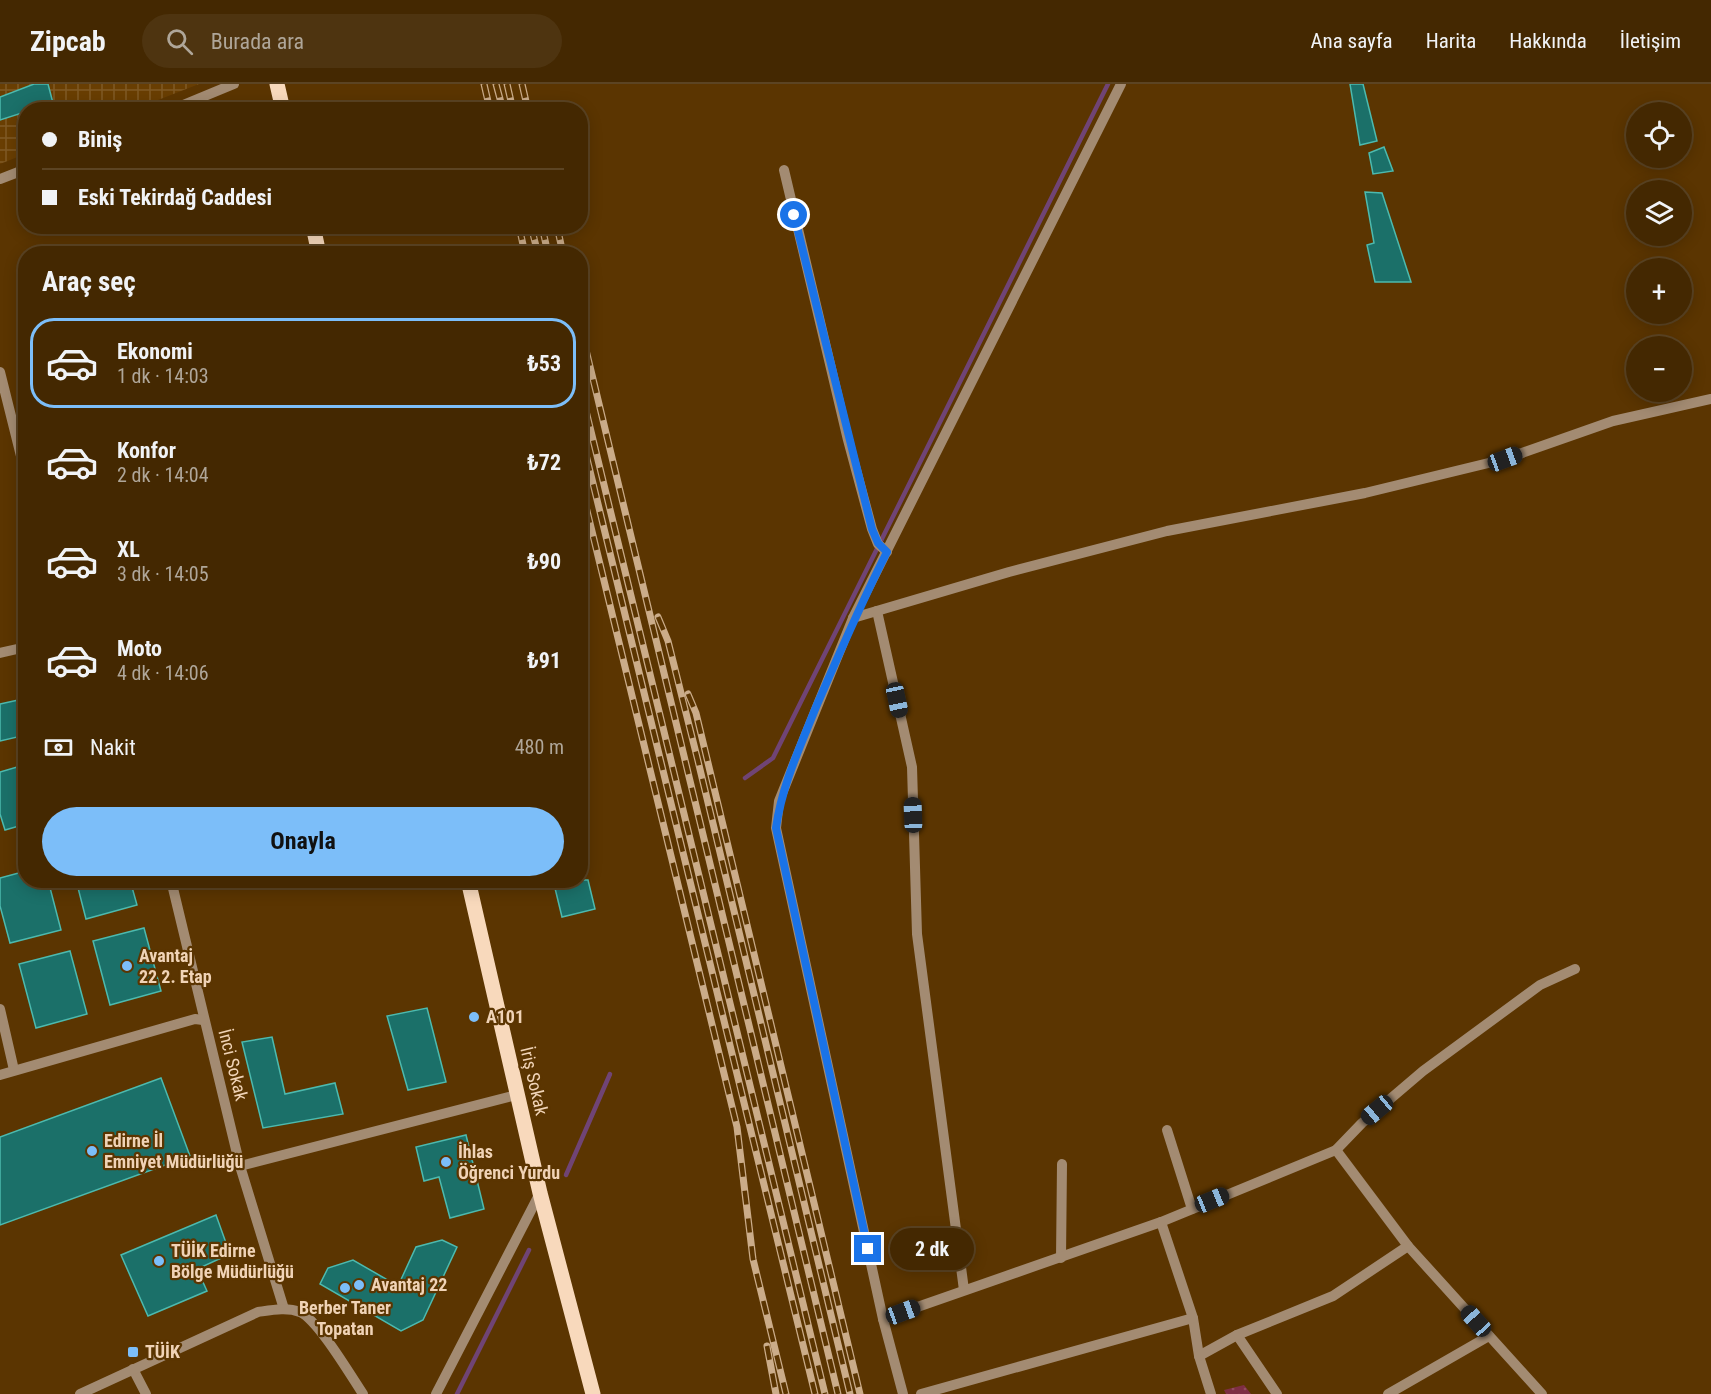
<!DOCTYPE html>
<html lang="tr">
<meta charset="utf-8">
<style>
:root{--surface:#442801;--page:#4e3410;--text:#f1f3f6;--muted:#afa699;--line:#5c4423;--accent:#7cbef9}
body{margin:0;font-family:"Roboto Condensed",sans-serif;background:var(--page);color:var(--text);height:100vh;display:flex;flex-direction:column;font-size:22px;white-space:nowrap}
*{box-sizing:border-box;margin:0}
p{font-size:20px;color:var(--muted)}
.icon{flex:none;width:33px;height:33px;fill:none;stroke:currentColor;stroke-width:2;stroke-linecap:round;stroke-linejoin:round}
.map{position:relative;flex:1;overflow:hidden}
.panel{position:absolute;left:18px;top:162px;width:570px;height:642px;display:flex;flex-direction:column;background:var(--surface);border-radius:24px;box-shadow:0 3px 15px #0003,0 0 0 2px var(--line)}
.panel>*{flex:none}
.banner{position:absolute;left:18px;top:18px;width:570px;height:132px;border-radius:24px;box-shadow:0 3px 15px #0003,0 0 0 2px var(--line);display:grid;align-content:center;height:132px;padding:0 24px;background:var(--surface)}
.controls{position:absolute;left:1626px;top:18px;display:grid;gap:12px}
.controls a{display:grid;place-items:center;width:66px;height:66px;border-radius:50%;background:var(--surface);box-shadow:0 3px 15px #0003,0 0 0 2px var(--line);font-size:30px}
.end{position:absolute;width:27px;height:27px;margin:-14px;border:8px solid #1a73e8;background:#fff;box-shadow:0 0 0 3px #fff}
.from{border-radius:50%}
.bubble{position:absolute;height:42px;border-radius:21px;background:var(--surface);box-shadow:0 3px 15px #0003,0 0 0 2px var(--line);font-size:20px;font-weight:700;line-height:42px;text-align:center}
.car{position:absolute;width:18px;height:36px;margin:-18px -9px;border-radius:8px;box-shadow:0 0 4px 2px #0007;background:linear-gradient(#222 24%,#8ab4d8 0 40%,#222 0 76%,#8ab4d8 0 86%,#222 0)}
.banner b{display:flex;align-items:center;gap:21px;height:57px;font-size:22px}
.banner b+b{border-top:2px solid var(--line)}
.banner i{width:15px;height:15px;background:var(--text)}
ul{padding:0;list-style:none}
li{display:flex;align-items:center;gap:18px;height:90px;margin:0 12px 9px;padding:0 12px;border:3px solid transparent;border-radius:24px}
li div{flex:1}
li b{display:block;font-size:22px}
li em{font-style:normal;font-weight:700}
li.current{border-color:var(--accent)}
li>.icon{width:54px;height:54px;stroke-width:1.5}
h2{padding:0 24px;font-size:27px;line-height:72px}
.pay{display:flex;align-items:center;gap:15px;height:66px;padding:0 24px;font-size:22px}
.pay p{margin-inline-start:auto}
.button{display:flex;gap:12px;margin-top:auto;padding:12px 24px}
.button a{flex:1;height:69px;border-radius:36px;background:var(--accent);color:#111;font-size:24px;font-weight:700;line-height:69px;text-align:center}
header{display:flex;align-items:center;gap:36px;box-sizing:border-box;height:84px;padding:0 30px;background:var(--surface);border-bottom:2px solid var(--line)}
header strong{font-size:28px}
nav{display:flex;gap:33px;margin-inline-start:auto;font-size:21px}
.search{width:420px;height:54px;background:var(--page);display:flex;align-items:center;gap:15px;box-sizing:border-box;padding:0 21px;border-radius:33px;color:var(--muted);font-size:22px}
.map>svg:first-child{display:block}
.industrial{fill:url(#industrial-grid)}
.green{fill:url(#green-dots)}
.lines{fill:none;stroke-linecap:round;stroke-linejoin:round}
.stream{stroke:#704475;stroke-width:4.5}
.building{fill:#1b7069;stroke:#4cbaaf;stroke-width:1.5}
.minor{stroke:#a38b72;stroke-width:10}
.major{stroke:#f8d9bc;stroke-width:15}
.rail-casing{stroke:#cbac89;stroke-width:7}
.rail{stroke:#5b3501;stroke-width:4.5;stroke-dasharray:14;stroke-linecap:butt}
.route{stroke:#1a73e8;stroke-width:8}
.poi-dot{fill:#7cbef9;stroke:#5b3501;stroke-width:2}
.labels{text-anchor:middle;stroke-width:4.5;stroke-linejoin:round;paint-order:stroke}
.poi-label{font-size:18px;font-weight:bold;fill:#f0d3b6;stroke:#5b3501;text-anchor:start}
.street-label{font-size:18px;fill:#f0d3b6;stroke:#5b3501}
</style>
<header>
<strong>Zipcab</strong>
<div class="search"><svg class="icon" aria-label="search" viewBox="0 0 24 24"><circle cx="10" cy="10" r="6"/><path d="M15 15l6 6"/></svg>Burada ara</div>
<nav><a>Ana sayfa</a><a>Harita</a><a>Hakkında</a><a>İletişim</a></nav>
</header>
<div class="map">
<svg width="1711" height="1310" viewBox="0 0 1711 1310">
<defs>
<pattern id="industrial-grid" width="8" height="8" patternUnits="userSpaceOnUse" patternTransform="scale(1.5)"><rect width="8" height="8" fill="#693e02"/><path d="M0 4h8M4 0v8" fill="none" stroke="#7f5925"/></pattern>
<pattern id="green-dots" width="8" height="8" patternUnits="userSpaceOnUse" patternTransform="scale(1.5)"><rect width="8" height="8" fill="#7e2e44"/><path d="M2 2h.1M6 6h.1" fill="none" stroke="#914b5d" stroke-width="1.8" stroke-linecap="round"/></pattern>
</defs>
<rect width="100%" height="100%" fill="#5b3501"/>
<path class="industrial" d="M0,0H199L135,25L26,26L25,70L0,80Z"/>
<path class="green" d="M1244,1301L1251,1310H1226L1224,1306Z"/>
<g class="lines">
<g class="stream">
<path d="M745,694L773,674L1108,0"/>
<path d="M566,1091L610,990"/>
<path d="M457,1310L529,1166"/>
</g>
</g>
<g class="building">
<path d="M34,0H48L53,19L0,36V13Z"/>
<path d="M1350,0H1363L1377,57L1360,61Z"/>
<path d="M1384,63L1393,87L1373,90L1369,69Z"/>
<path d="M1365,108L1382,109L1411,198H1375L1367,161L1374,159Z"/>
<path d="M23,615L26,651L0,657V620Z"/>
<path d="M24,681L26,740L5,746L0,730V688Z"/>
<path d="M26,787V796H48L61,846L10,859L0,822V794Z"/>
<path d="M76,796H130L137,821L86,835Z"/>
<path d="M553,796H588L595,825L562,833Z"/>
<path d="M144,844L161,907L110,921L93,857Z"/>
<path d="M70,867L87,930L36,944L19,880Z"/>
<path d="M427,924L446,998L408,1006L387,932Z"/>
<path d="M272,953L285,1010L335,999L343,1030L263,1044L242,958Z"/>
<path d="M161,994L190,1072L0,1141V1053Z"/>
<path d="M466,1051L484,1125L450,1134L439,1093L424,1097L416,1063Z"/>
<path d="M216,1131L230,1170L197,1185L207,1207L148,1232L121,1171Z"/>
<path d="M442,1156L457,1163L423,1236L401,1247L320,1200L328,1184L353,1176L398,1202L416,1163Z"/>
</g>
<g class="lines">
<g class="minor">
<path d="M171,26L234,0"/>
<path d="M784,86L848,356L872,445L878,460L887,468"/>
<path d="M0,95L26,85"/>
<path d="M0,288L26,392"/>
<path d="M877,527L912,683L917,850L964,1206"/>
<path d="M853,534L1009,488L1167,447L1365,409L1505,375L1613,337L1711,315"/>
<path d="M0,569L26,563"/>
<path d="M171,796L240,1082L284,1225"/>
<path d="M0,925L14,986"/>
<path d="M0,991L195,935L203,936"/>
<path d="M1167,1046L1192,1125"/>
<path d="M1336,1066L1408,1162L1542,1310"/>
<path d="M240,1082L516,1011"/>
<path d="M1161,1138L1193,1234L1199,1272L1211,1310"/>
<path d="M1061,1174L1062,1080"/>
<path d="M883,1235L1161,1138L1336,1066L1362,1039L1423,987L1540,901L1575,885"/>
<path d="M1237,1251L1277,1310"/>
<path d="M1199,1272L1237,1251L1333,1212L1408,1162"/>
<path d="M133,1285L146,1310"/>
<path d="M80,1310L258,1228C272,1226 287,1223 300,1228C318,1236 351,1292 363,1310"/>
<path d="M436,1310L540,1109"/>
<path d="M903,1310L883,1235L776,744L779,717L853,534L1121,0"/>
<path d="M921,1310L1193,1234"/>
<path d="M1388,1310L1489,1252"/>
</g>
<g class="major">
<path d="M277,0L283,26"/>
<path d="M313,142L319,170"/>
<path d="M468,796L540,1109L593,1310"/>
</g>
<defs>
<g id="rail">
<path d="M484,0L490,26"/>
<path d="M496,0L503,26"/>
<path d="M507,0L513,26"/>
<path d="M522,0L528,26"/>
<path d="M519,142L525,170"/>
<path d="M531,142L538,170"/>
<path d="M542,142L548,170"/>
<path d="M557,142L563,170"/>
<path d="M580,241L838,1310"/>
<path d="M580,302L825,1310"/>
<path d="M580,346L815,1310"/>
<path d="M580,398L737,1043L753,1175L786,1310"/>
<path d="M658,533L668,557L698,677L850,1310"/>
<path d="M688,610L696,629L860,1310"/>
<path d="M767,1262L776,1310"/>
</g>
</defs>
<use href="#rail" class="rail-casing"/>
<use href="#rail" class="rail"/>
</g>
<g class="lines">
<path class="route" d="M794,131L872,445L878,459L887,468C861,519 839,570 816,623C800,663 782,701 776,744L868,1165"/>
</g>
<g class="poi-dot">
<circle cx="127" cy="882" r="6"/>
<circle cx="474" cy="933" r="6"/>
<circle cx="92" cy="1067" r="6"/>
<circle cx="446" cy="1078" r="6"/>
<circle cx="159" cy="1177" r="6"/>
<circle cx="359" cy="1201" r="6"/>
<circle cx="345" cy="1204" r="6"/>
<rect x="127" y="1262" width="12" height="12" rx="3"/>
</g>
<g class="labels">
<g class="poi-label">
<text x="139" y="878">Avantaj<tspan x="139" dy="21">22 2. Etap</tspan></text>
<text x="486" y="939">A101</text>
<text x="104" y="1063">Edirne İl<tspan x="104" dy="21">Emniyet Müdürlüğü</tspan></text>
<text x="458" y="1074">İhlas<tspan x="458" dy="21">Öğrenci Yurdu</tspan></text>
<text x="171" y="1173">TÜİK Edirne<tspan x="171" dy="21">Bölge Müdürlüğü</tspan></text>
<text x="371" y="1207">Avantaj 22</text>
<text x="345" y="1230" text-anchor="middle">Berber Taner<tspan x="345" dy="21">Topatan</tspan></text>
<text x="145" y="1274">TÜİK</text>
</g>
<g class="street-label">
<text transform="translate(233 981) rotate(76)" y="6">İnci Sokak</text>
<text transform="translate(534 997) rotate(77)" y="6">İriş Sokak</text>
</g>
</g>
</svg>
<div class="controls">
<a><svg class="icon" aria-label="locate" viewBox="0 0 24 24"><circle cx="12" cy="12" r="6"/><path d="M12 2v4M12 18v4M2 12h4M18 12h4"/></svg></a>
<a><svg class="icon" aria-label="layers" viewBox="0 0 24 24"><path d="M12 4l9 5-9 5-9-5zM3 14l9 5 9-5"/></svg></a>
<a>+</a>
<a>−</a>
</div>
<i class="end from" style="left:794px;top:131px"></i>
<i class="end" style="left:868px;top:1165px"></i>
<div class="bubble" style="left:890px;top:1144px;width:84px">2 dk</div>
<i class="car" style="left:1505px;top:375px;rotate:70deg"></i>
<i class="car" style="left:897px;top:616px;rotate:168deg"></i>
<i class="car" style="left:913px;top:731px;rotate:358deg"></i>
<i class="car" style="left:1377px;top:1026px;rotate:230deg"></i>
<i class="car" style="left:1212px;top:1116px;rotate:68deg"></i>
<i class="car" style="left:903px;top:1228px;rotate:70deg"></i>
<i class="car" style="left:1476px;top:1237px;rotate:318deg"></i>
<div class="banner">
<b><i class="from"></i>Biniş</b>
<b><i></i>Eski Tekirdağ Caddesi</b>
</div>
<section class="panel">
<h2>Araç seç</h2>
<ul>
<li class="current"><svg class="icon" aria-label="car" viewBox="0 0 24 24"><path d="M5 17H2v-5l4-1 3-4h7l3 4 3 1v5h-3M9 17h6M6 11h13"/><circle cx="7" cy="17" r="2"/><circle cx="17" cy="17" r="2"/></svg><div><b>Ekonomi</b><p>1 dk · 14:03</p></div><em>₺53</em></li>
<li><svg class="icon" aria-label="car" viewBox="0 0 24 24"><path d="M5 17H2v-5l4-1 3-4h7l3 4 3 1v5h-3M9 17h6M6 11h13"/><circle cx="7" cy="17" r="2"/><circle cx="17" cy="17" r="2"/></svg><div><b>Konfor</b><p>2 dk · 14:04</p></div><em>₺72</em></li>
<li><svg class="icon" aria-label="car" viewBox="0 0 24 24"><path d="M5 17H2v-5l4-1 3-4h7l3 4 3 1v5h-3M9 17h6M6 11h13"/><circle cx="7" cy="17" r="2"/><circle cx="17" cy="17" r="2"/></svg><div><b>XL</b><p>3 dk · 14:05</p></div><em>₺90</em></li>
<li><svg class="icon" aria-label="car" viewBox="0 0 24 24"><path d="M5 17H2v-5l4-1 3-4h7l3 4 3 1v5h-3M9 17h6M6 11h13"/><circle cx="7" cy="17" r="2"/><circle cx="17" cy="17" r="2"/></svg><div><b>Moto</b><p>4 dk · 14:06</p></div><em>₺91</em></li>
</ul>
<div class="pay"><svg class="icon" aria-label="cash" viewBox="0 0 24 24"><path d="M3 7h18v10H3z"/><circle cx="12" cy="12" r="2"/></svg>Nakit<p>480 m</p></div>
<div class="button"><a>Onayla</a></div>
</section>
</div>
